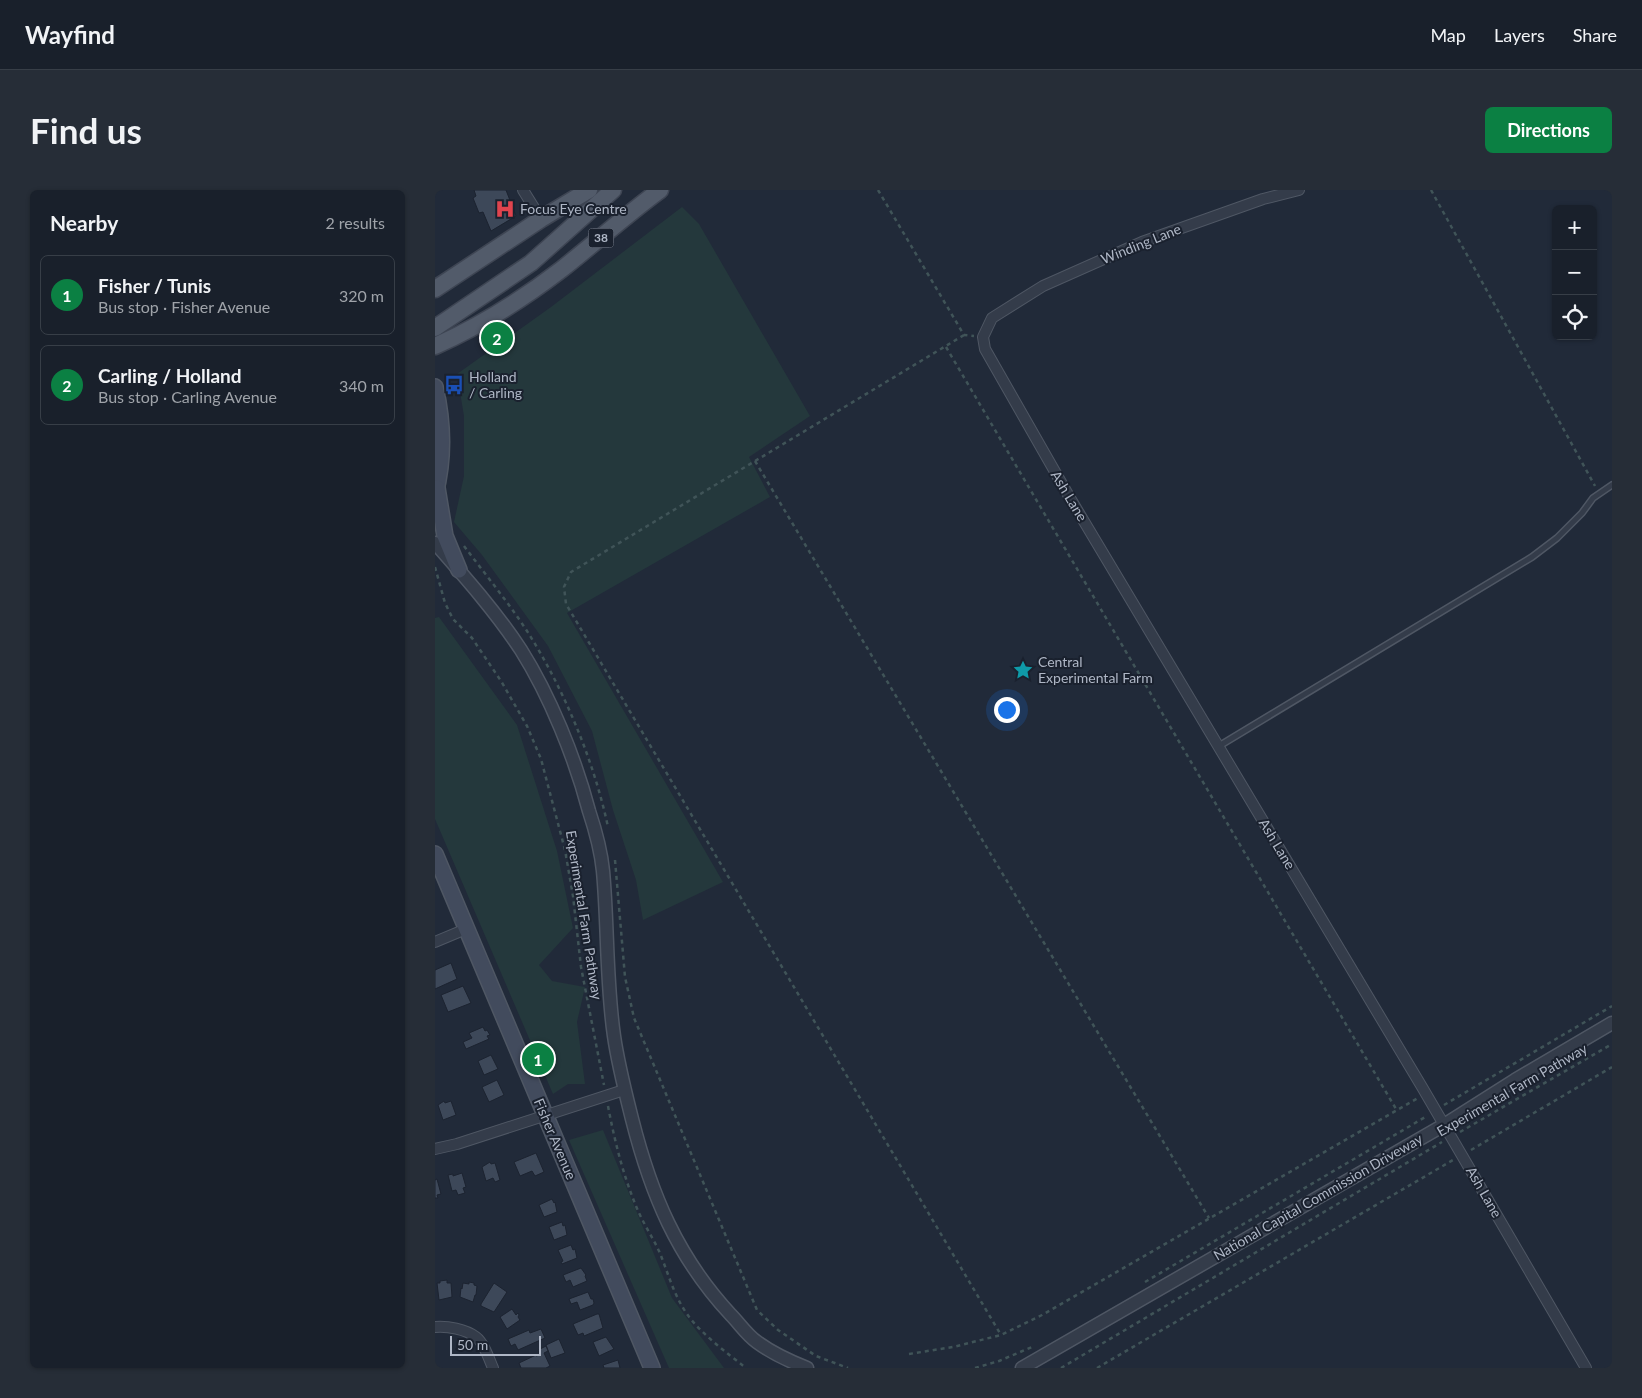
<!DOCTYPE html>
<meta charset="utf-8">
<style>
:root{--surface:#19202b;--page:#262d37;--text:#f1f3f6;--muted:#9fa3a9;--line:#373e47;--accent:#0b8043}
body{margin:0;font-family:Lato,sans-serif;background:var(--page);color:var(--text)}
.controls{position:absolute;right:15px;top:15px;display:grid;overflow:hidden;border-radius:8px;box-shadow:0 1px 4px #0004}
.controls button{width:45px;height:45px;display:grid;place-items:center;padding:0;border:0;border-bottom:1px solid var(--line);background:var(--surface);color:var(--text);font:25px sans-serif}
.scale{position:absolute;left:15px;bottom:12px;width:91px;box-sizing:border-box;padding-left:5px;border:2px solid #afb7c6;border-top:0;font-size:14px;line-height:18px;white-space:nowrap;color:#afb7c6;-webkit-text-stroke:4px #1a212e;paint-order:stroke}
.you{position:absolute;left:571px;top:519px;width:18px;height:18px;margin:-12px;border:4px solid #fff;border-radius:50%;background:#1a73e8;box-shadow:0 0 0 8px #1a73e833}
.badge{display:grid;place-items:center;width:32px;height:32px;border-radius:50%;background:var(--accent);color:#fff;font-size:16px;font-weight:700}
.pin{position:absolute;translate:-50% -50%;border:2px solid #fff;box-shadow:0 1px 5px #0006}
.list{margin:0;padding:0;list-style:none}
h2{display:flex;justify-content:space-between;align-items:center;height:65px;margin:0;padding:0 20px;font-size:21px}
h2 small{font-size:16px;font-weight:400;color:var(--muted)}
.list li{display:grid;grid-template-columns:32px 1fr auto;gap:15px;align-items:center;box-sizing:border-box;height:80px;margin:0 10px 10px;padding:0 10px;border:1px solid var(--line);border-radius:8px}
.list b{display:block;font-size:19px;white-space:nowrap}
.list p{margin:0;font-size:16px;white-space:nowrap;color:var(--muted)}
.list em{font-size:16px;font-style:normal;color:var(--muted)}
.icon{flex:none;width:28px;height:28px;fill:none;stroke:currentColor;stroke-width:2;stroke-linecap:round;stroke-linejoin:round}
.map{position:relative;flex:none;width:1177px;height:1178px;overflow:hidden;border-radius:8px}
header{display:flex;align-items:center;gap:30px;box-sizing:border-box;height:70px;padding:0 25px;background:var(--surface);border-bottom:1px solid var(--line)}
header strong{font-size:24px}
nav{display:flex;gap:28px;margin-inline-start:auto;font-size:18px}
.intro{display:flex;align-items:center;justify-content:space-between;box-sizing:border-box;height:120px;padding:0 30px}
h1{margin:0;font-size:35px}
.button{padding:12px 22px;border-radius:8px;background:var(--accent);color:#fff;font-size:18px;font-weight:700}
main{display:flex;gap:30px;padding:0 30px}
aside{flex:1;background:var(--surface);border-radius:8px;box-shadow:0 1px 4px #0004}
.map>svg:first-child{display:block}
.green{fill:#24383c}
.building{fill:#3d4859;stroke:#1c2330}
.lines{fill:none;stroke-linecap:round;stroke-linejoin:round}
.service-casing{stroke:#4f5764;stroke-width:8}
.minor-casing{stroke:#4f5764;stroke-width:12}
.tertiary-casing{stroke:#4f5764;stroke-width:15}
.secondary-casing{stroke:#4f5764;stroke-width:18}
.primary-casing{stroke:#3e4553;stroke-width:19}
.path{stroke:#405458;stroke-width:2.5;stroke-dasharray:4 4;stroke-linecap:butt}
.service{stroke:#343c4a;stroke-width:5}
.minor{stroke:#343c4a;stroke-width:10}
.tertiary{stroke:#343c4a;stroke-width:12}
.secondary{stroke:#424b5d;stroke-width:15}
.primary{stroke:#525b6a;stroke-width:16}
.labels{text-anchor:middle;stroke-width:4;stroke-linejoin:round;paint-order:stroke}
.shield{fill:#1a212e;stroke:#828a98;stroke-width:1}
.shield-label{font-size:12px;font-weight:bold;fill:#afb7c6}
.poi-label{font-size:14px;fill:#afb7c6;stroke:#1a212e;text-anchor:start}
.street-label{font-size:14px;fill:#afb7c6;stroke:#1a212e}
</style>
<header>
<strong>Wayfind</strong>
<nav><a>Map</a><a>Layers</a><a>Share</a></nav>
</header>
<div class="intro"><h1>Find us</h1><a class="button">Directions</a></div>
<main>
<aside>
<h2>Nearby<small>2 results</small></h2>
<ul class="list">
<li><span class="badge">1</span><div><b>Fisher / Tunis</b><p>Bus stop · Fisher Avenue</p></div><em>320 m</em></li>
<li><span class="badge">2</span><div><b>Carling / Holland</b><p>Bus stop · Carling Avenue</p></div><em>340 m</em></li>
</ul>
</aside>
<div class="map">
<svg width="1177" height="1178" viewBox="0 0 1177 1178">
<rect width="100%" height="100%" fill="#212a39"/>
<g class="green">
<polygon points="247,17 264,34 375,226 314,267 335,307 132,423 288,692 208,730 201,690 178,620 157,541 113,456 47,365 19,332 29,286 29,226 22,184 116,117"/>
<polygon points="4,427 82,535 122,661 138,738 104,775 117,791 150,797 142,832 150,894 133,894 118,904 0,629 0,428"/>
<polygon points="168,940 237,1108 289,1178 234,1178 134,950"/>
</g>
<g class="building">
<polygon points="39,0 71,0 81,26 56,41 48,22 44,23 38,8 41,6"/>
<polygon points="16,773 22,789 0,799 0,780"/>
<polygon points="28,796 36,813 13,822 6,805"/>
<polygon points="48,837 50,841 52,840 55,845 52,846 54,849 31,859 28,852 37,848 34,843"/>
<polygon points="56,865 63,879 49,885 43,871"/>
<polygon points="62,890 69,905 54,912 47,897"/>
<polygon points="9,911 10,913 16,911 21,925 8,930 3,915"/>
<polygon points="101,963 109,982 100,986 97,981 85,986 79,972"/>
<polygon points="55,972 56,974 60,973 65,990 60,992 58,988 51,991 47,977"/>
<polygon points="27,983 31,997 28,998 30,1003 23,1005 21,1000 17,1001 13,985 18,984 18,986"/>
<polygon points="2,989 6,1004 2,1005 3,1008 0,1008 0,990"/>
<polygon points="117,1009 119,1013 120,1012 122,1022 109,1027 104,1015"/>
<polygon points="127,1032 128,1036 130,1035 132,1045 119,1050 114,1037"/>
<polygon points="136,1055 138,1060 140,1059 142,1068 127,1074 126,1072 128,1071 123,1060"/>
<polygon points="146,1078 151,1085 150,1086 152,1091 138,1097 135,1090 131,1092 128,1085"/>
<polygon points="12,1090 12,1093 16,1093 17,1107 4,1110 2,1093 5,1093 5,1091"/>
<polygon points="34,1092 39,1093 39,1095 42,1096 41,1105 40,1105 38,1112 25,1107 26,1098 27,1099 28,1093 34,1094"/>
<polygon points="59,1093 72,1102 59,1122 46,1116 46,1114"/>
<polygon points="153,1102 156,1109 158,1109 159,1113 158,1115 145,1120 142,1112 136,1114 134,1109"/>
<polygon points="77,1119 81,1125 83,1123 84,1125 83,1127 85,1130 72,1139 65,1127"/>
<polygon points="162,1124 164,1124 168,1138 149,1146 148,1143 143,1145 138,1134"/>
<polygon points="106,1139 110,1148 83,1160 80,1154 76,1156 73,1149 94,1140 95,1143"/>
<polygon points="171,1147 179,1159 164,1166 158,1152"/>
<polygon points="124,1149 130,1163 116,1168 111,1155"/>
<polygon points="111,1156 113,1161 109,1163 115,1176 111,1178 86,1178 84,1173 101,1165 101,1166 105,1165 103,1160"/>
<polygon points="183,1170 185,1178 169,1178 168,1175"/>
</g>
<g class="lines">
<defs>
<polyline id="service" points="784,556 1097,367 1122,348 1147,323 1158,308 1177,295"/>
<g id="minor">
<polyline points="88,0 106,29"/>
<polyline points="864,0 828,9 707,52 608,96 557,128 548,147 550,159 635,308 987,897 1151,1178"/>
<polyline points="0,752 31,739"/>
<polyline points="0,959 22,954 189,900"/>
<path d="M0 1137C13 1136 30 1139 41 1147 49 1153 54 1169 58 1178"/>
</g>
<g id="tertiary">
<path d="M0 353C30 387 61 422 86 460 115 506 140 568 154 621 160 639 166 661 168 681 173 735 171 791 179 846 183 874 190 901 197 929 216 1004 242 1067 296 1125 304 1133 312 1145 322 1152 337 1163 354 1171 372 1178"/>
<polyline points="587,1178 1009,935 1080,890 1177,833"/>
</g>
<g id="secondary">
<path d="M0 197C8 232 9 269 0 304"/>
<polyline points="2,298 10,346 24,380"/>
<polyline points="0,664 217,1178"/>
</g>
<g id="primary">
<polyline points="0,99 106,29 154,0"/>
<polyline points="0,138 96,73 178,0"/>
<path d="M0 156C45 136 88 109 127 79 160 53 191 25 225 0"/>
</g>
</defs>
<use href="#service" class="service-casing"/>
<use href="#minor" class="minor-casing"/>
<use href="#tertiary" class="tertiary-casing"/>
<use href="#secondary" class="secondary-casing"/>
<use href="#primary" class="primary-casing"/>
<g class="path">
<polyline points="443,0 529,145 539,146"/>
<polyline points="996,0 1160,296"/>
<polyline points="529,145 136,382 129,397 131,414 566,1145"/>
<polyline points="511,157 961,919"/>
<polyline points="320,271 774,1028"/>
<path d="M29 356C50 384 73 412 92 441 129 499 159 571 173 637"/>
<polyline points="0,377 10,413 18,429 37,448 66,491 92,536 106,569 130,660 138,706 146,777 169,895"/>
<polyline points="180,670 190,787 199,828 322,1120 343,1140 381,1166 413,1178"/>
<polyline points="1009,915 1177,816"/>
<path d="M173 916C180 953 189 989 204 1023 210 1036 218 1048 224 1061 233 1082 238 1104 252 1124 265 1143 292 1163 311 1178"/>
<polyline points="1025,942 1177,854"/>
<polyline points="1036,960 1177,877"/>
<polyline points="710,1092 992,926"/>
<polyline points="474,1164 518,1157 566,1145 607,1125 983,908"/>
<polyline points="540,1178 564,1171 597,1157"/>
<polyline points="626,1178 1007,952"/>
<polyline points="662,1178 1018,970"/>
</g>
<use href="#service" class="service"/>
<use href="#minor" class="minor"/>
<use href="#tertiary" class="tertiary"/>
<use href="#secondary" class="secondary"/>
<use href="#primary" class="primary"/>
</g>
<defs>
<symbol id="hospital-bare" viewBox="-9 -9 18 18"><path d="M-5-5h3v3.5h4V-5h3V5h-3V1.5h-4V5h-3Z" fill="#e0444e" stroke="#1a212e" stroke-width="2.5" paint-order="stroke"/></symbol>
<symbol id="bus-bare" viewBox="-9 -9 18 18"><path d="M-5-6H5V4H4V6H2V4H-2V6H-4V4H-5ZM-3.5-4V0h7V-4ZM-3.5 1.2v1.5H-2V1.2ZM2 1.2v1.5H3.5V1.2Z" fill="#1a4fb4" stroke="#1a212e" stroke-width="2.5" paint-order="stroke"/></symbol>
<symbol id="sight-bare" viewBox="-9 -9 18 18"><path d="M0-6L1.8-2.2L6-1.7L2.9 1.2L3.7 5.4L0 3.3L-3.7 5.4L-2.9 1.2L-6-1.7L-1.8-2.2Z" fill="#0f9aa8" stroke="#1a212e" stroke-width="2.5" paint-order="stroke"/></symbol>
</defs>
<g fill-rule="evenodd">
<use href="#hospital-bare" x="56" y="5" width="28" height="28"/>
<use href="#bus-bare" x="5" y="181" width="28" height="28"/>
<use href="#sight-bare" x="574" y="466" width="28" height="28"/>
</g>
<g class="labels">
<rect class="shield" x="153.5" y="38.5" width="25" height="19" rx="4"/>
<g class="shield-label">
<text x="166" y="52">38</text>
</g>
<g class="poi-label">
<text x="85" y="24">Focus Eye Centre</text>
<text x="34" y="192">Holland<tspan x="34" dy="16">/ Carling</tspan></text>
<text x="603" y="477">Central<tspan x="603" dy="16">Experimental Farm</tspan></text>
</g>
<g class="street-label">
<text transform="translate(706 54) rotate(-22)" y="5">Winding Lane</text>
<text transform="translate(634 306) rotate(59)" y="5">Ash Lane</text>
<text transform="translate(842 654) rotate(59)" y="5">Ash Lane</text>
<text transform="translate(149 725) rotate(81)" y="5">Experimental Farm Pathway</text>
<text transform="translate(1077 900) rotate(-30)" y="5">Experimental Farm Pathway</text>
<text transform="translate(120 949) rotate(67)" y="5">Fisher Avenue</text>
<text transform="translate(1049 1002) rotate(60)" y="5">Ash Lane</text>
<text transform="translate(883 1007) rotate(-30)" y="5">National Capital Commission Driveway</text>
</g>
</g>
</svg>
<div class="controls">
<button>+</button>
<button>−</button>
<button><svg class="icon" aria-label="locate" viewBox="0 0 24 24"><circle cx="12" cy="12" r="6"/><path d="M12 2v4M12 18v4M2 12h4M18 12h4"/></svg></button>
</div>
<div class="scale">50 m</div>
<div class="you"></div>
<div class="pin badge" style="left:103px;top:869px">1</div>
<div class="pin badge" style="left:62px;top:148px">2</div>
</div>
</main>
